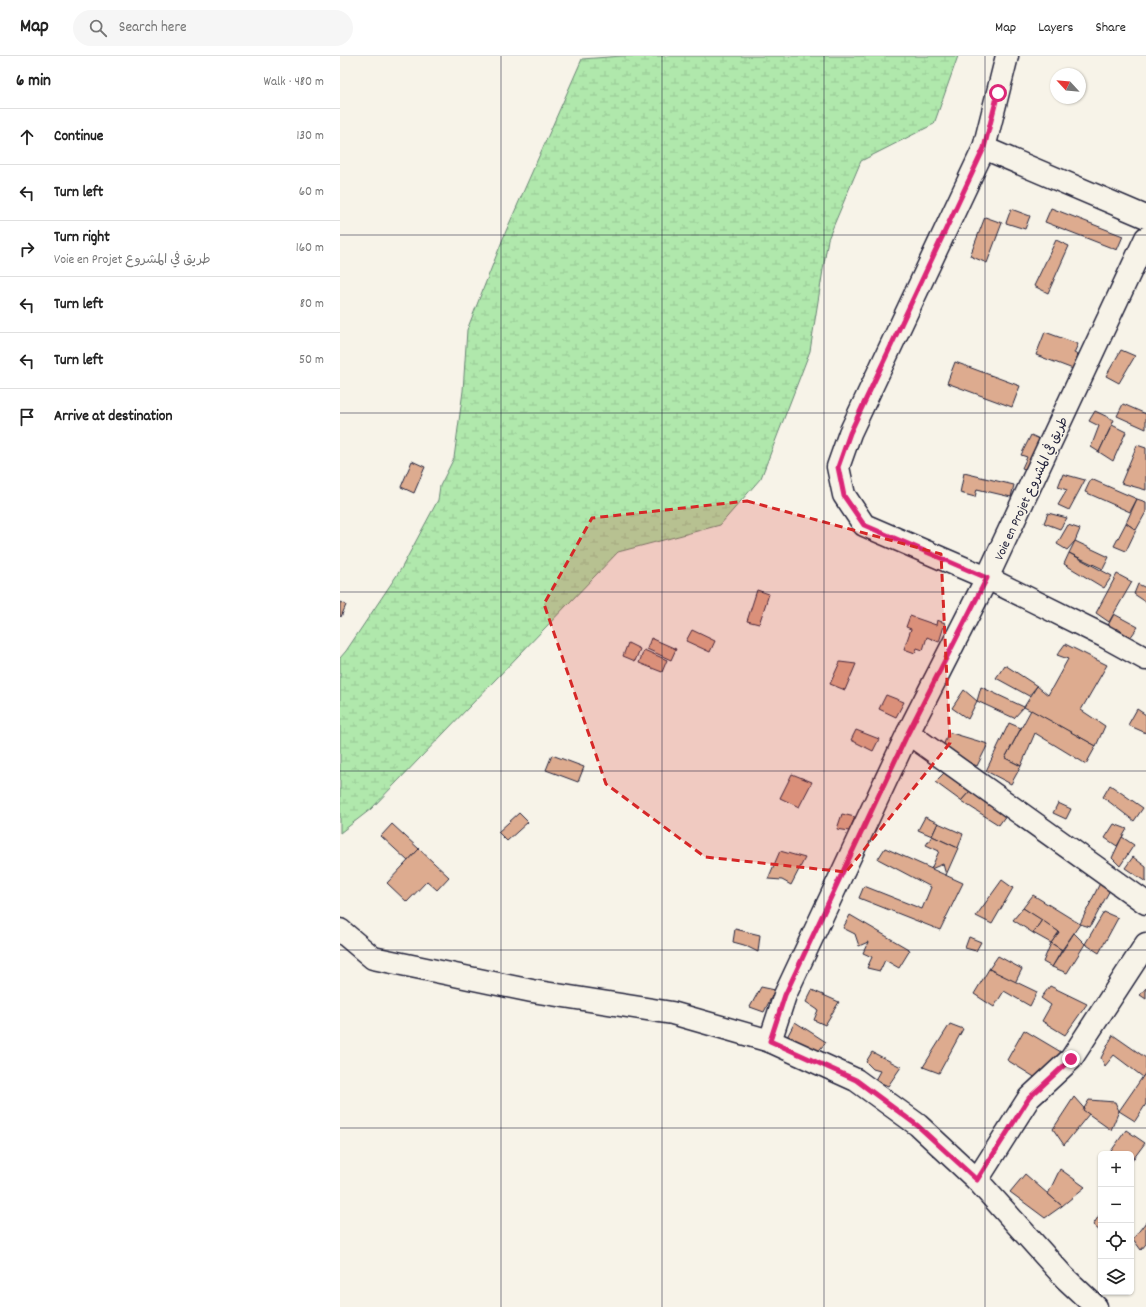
<!DOCTYPE html>
<meta charset="utf-8">
<style>
:root{--surface:#fff;--page:#f6f6f6;--text:#222;--muted:#767676;--line:#e0e0e0}
body{margin:0;font-family:Dekko,"Playpen Sans Arabic",sans-serif;background:var(--page);color:var(--text)}
.controls{position:absolute;right:12px;bottom:12px;display:grid;overflow:hidden;border-radius:6px;box-shadow:0 1px 3px #0004}
.controls button{width:36px;height:36px;display:grid;place-items:center;padding:0;border:0;border-bottom:1px solid var(--line);background:var(--surface);color:var(--text);font:20px sans-serif}
.compass{position:absolute;left:710px;top:12px;width:36px;height:36px;border-radius:50%;background:var(--surface);box-shadow:0 1px 3px #0004;rotate:296deg}
.stop{position:absolute;width:12px;height:12px;margin:-9px;border:3px solid #db2777;border-radius:50%;background:#fff}
.stop.end{background:#db2777;border-color:#fff;box-shadow:0 1px 4px #0008}
.list{margin:0;padding:0;list-style:none}
h2{display:flex;justify-content:space-between;align-items:center;height:52px;margin:0;padding:0 16px;font-size:17px}
h2 small{font-size:13px;font-weight:400;color:var(--muted)}
.list li{display:grid;grid-template-columns:26px 1fr auto;gap:12px;align-items:center;box-sizing:border-box;height:56px;padding:0 16px;border-top:1px solid var(--line)}
.list b{display:block;font-size:15px;white-space:nowrap}
.list p{margin:0;font-size:13px;white-space:nowrap;color:var(--muted)}
.list em{font-size:13px;font-style:normal;color:var(--muted)}
.icon{flex:none;width:22px;height:22px;fill:none;stroke:currentColor;stroke-width:2;stroke-linecap:round;stroke-linejoin:round}
.map{position:relative;flex:none;width:806px;height:1251px;overflow:hidden}
header{display:flex;align-items:center;gap:24px;box-sizing:border-box;height:56px;padding:0 20px;background:var(--surface);border-bottom:1px solid var(--line)}
header strong{font-size:19px}
nav{display:flex;gap:22px;margin-inline-start:auto;font-size:14px}
.search{width:280px;height:36px;background:var(--page);display:flex;align-items:center;gap:10px;box-sizing:border-box;padding:0 14px;border-radius:22px;color:var(--muted);font-size:15px}
main{display:flex}
aside{flex:1;background:var(--surface)}
.map>svg:first-child{display:block}
.wetland{fill:url(#wetland-marsh);stroke:#698574}
.building{fill:#ddab8f;stroke:#22223b}
.lines{fill:none;stroke-linecap:round;stroke-linejoin:round}
.minor-casing{stroke:#22223b;stroke-width:25}
.minor{stroke:#f7f3e8;stroke-width:22}
.route{stroke:#db2777;stroke-width:5}
.marked{fill:#d62828;fill-opacity:0.2;stroke:#d62828;stroke-width:3;stroke-dasharray:8 5;stroke-linejoin:round}
.grid{fill:none;stroke:#22223b;stroke-width:1;stroke-opacity:0.55}
.labels{text-anchor:middle;stroke-width:3;stroke-linejoin:round;paint-order:stroke}
.street-label{font-size:13px;fill:#22223b;stroke:#f7f3e8}
</style>
<header>
<strong>Map</strong>
<div class="search"><svg class="icon" aria-label="search" viewBox="0 0 24 24"><circle cx="10" cy="10" r="6"/><path d="M15 15l6 6"/></svg>Search here</div>
<nav><a>Map</a><a>Layers</a><a>Share</a></nav>
</header>
<main>
<aside>
<h2>6 min<small>Walk · 480 m</small></h2>
<ul class="list">
<li><svg class="icon" aria-label="ahead" viewBox="0 0 24 24"><path d="M12 20V5M6 11l6-6 6 6"/></svg><div><b>Continue</b></div><em>130 m</em></li>
<li><svg class="icon" aria-label="left" viewBox="0 0 24 24"><path d="M17 20v-9H6M10 6l-5 5 5 5"/></svg><div><b>Turn left</b></div><em>60 m</em></li>
<li><svg class="icon" aria-label="right" viewBox="0 0 24 24"><path d="M7 20v-9h11M14 6l5 5-5 5"/></svg><div><b>Turn right</b><p>Voie en Projet طريق في المشروع</p></div><em>160 m</em></li>
<li><svg class="icon" aria-label="left" viewBox="0 0 24 24"><path d="M17 20v-9H6M10 6l-5 5 5 5"/></svg><div><b>Turn left</b></div><em>80 m</em></li>
<li><svg class="icon" aria-label="left" viewBox="0 0 24 24"><path d="M17 20v-9H6M10 6l-5 5 5 5"/></svg><div><b>Turn left</b></div><em>50 m</em></li>
<li><svg class="icon" aria-label="arrive" viewBox="0 0 24 24"><path d="M6 21V4h12l-3 4 3 4H6"/></svg><div><b>Arrive at destination</b></div></li>
</ul>
</aside>
<div class="map">
<svg width="806" height="1251" viewBox="0 0 806 1251">
<defs>
<pattern id="wetland-marsh" width="20" height="14" patternUnits="userSpaceOnUse"><rect width="20" height="14" fill="#b0e8ac"/><path d="M1 5h8M5 5V1M11 12h8M15 12V8" fill="none" stroke="#97c795"/></pattern>
</defs>
<rect width="100%" height="100%" fill="#f7f3e8"/>
<filter id="ink" filterUnits="userSpaceOnUse"><feTurbulence type="fractalNoise" baseFrequency=".025" numOctaves="2"/><feDisplacementMap in="SourceGraphic" scale="8" xChannelSelector="R" yChannelSelector="G"/><feConvolveMatrix kernelMatrix="1 2 1 2 8 2 1 2 1" color-interpolation-filters="sRGB"/></filter>
<g filter="url(#ink)">
<polygon class="wetland" points="282,0 618,0 594,68 521,105 488,183 470,295 421,422 380,469 278,496 31,753 0,777 0,602 6,595 61,513 98,444 100,430 114,402 123,335 127,274 166,175 242,3"/>
<g class="building">
<polygon points="711,152 783,180 777,194 705,166"/>
<polygon points="671,153 690,160 685,173 666,167"/>
<polygon points="645,161 662,167 647,207 630,200"/>
<polygon points="716,184 729,190 708,237 694,230"/>
<polygon points="705,276 738,288 734,297 738,299 733,313 696,299"/>
<polygon points="781,294 795,300 779,327 766,320"/>
<polygon points="615,306 680,330 672,351 607,327"/>
<polygon points="783,348 806,358 806,373 777,360"/>
<polygon points="755,355 774,364 759,396 751,391 759,370 749,365"/>
<polygon points="772,369 786,376 773,405 759,396"/>
<polygon points="691,379 706,386 692,416 682,412 687,401 681,399"/>
<polygon points="797,389 806,392 806,434 781,427"/>
<polygon points="72,405 85,411 74,437 61,431"/>
<polygon points="624,417 674,429 671,441 637,433 635,441 620,437"/>
<polygon points="723,418 745,424 729,454 718,449 727,434 718,431"/>
<polygon points="751,423 797,443 790,456 745,436"/>
<polygon points="797,443 806,446 806,456 796,474 786,467"/>
<polygon points="708,457 727,462 720,473 704,467"/>
<polygon points="786,467 796,474 786,495 774,490"/>
<polygon points="728,469 740,473 735,485 727,494 717,488"/>
<polygon points="735,485 769,501 763,513 729,497"/>
<polygon points="729,497 772,520 764,532 724,508"/>
<polygon points="777,518 792,526 769,566 756,557"/>
<polygon points="798,528 806,532 806,546 794,538"/>
<polygon points="417,534 429,538 419,568 407,565"/>
<polygon points="0,546 6,549 1,561 0,560"/>
<polygon points="774,558 798,571 790,582 777,572 772,580 765,575"/>
<polygon points="570,560 596,569 597,564 605,567 599,586 587,581 583,594 577,592 575,597 564,593 571,573 566,571"/>
<polygon points="352,574 375,585 370,596 346,585"/>
<polygon points="311,582 336,593 331,604 307,593"/>
<polygon points="288,587 300,593 295,605 283,600"/>
<polygon points="725,588 767,609 741,654 765,670 756,690 684,651 697,630 708,639 728,603 717,599"/>
<polygon points="304,594 327,604 322,616 299,607"/>
<polygon points="500,606 516,608 505,634 490,628"/>
<polygon points="665,609 697,630 689,640 656,622"/>
<polygon points="641,631 684,651 674,662 637,645"/>
<polygon points="624,634 637,645 628,663 612,652"/>
<polygon points="546,639 564,646 556,661 539,653"/>
<polygon points="797,653 806,659 806,677 788,669"/>
<polygon points="691,654 756,690 746,708 695,677 681,710 665,702"/>
<polygon points="669,667 681,672 665,702 681,710 671,728 646,715"/>
<polygon points="516,674 539,683 533,695 511,684"/>
<polygon points="608,676 648,688 637,710 602,694"/>
<polygon points="212,699 244,711 238,726 206,714"/>
<polygon points="604,717 630,735 621,745 595,726"/>
<polygon points="452,718 472,726 459,751 440,742"/>
<polygon points="770,729 803,752 794,765 763,741"/>
<polygon points="630,735 666,759 659,769 621,745"/>
<polygon points="718,747 731,753 726,763 713,757"/>
<polygon points="179,757 188,766 167,785 158,776"/>
<polygon points="502,758 515,761 509,775 497,773"/>
<polygon points="585,761 598,767 592,780 578,774"/>
<polygon points="598,767 623,778 618,792 592,780"/>
<polygon points="52,768 79,793 68,805 41,780"/>
<polygon points="774,768 787,773 777,790 765,782"/>
<polygon points="592,780 618,792 606,819 603,808 591,813 599,795 586,789"/>
<polygon points="782,781 794,789 780,810 772,802"/>
<polygon points="545,792 623,827 600,874 519,842 524,830 582,853 591,831 538,803"/>
<polygon points="79,793 109,821 97,834 87,825 67,846 47,827"/>
<polygon points="440,795 465,802 451,829 442,824 428,823"/>
<polygon points="793,801 806,811 806,826 785,812"/>
<polygon points="662,824 673,832 652,868 636,860"/>
<polygon points="761,825 772,830 750,871 740,868"/>
<polygon points="693,839 740,868 722,894 711,887 719,876 683,852"/>
<polygon points="683,852 702,864 693,877 673,864"/>
<polygon points="764,856 778,862 759,897 745,888"/>
<polygon points="510,859 570,894 559,912 545,904 540,915 527,912 532,901 523,897 528,886 519,890 515,878 503,872"/>
<polygon points="702,864 719,876 711,887 693,877"/>
<polygon points="395,873 420,879 418,896 404,889 393,886"/>
<polygon points="734,877 745,888 727,917 712,911"/>
<polygon points="629,881 641,886 636,895 625,892"/>
<polygon points="711,887 722,894 712,911 703,906"/>
<polygon points="658,900 682,913 675,927 649,913"/>
<polygon points="649,913 697,936 690,950 664,935 654,951 634,938"/>
<polygon points="710,930 747,948 725,979 702,965 711,949 701,942"/>
<polygon points="421,931 435,934 424,956 410,951"/>
<polygon points="806,932 806,943 800,939"/>
<polygon points="472,934 499,946 485,969 474,964 478,954 466,946"/>
<polygon points="455,966 486,986 476,998 447,981"/>
<polygon points="610,968 623,973 599,1017 583,1011"/>
<polygon points="684,974 721,996 696,1022 667,1004"/>
<polygon points="773,979 806,1002 806,1016 803,1021 774,999 765,1010 761,1002"/>
<polygon points="532,996 561,1011 548,1030 535,1024 540,1015 533,1013 526,1006"/>
<polygon points="806,1016 806,1048 795,1065 779,1055"/>
<polygon points="734,1041 749,1058 724,1089 713,1073"/>
<polygon points="749,1044 775,1046 779,1055 771,1074 743,1054"/>
<polygon points="786,1074 805,1087 791,1106 791,1098 769,1098"/>
<polygon points="720,1113 745,1131 722,1150 708,1138"/>
<polygon points="685,1118 708,1138 722,1150 705,1162 670,1136"/>
<polygon points="760,1158 761,1159 761,1176 753,1169"/>
<polygon points="806,1166 806,1188 801,1194 793,1183"/>
</g>
<g class="lines">
<defs>
<g id="minor">
<polyline points="667,0 644,92 510,377 498,411 504,439 524,469 647,522 764,580 806,603"/>
<polyline points="644,92 806,161"/>
<polyline points="568,677 806,847"/>
<polyline points="0,874 33,902 192,935 332,957 430,985 516,1024 578,1069 637,1124 725,1222 756,1251"/>
<polyline points="430,985 445,939 568,677 647,522 806,182"/>
<polyline points="637,1124 689,1042 731,1003 806,888"/>
</g>
</defs>
<use href="#minor" class="minor-casing"/>
<use href="#minor" class="minor"/>
</g>
</g>
<g class="lines" filter="url(#ink)">
<polyline class="route" points="658,37 644,92 510,377 498,411 504,440 524,469 647,522 568,677 445,939 430,985 516,1024 578,1070 637,1124 689,1042 731,1003"/>
</g>
<path class="marked" d="M407 445 601 498 610 687 506 816 365 801 266 728 204 548 252 462Z"/>
<path class="grid" d="M161 0V1251M322 0V1251M484 0V1251M645 0V1251M0 179H806M0 357H806M0 536H806M0 715H806M0 894H806M0 1072H806"/>
<g class="labels">
<g class="street-label">
<text transform="translate(690 432) rotate(-65)" y="5">Voie en Projet طريق في المشروع</text>
</g>
</g>
</svg>
<div class="controls">
<button>+</button>
<button>−</button>
<button><svg class="icon" aria-label="locate" viewBox="0 0 24 24"><circle cx="12" cy="12" r="6"/><path d="M12 2v4M12 18v4M2 12h4M18 12h4"/></svg></button>
<button><svg class="icon" aria-label="layers" viewBox="0 0 24 24"><path d="M12 4l9 5-9 5-9-5zM3 14l9 5 9-5"/></svg></button>
</div>
<svg class="compass" viewBox="-18 -18 36 36"><path d="M0-13l5 13h-10z" fill="#e53935"/><path d="M0 13l5-13h-10z" fill="#767676"/></svg>
<div class="stop" style="left:658px;top:37px"></div>
<div class="stop end" style="left:731px;top:1003px"></div>
</div>
</main>
